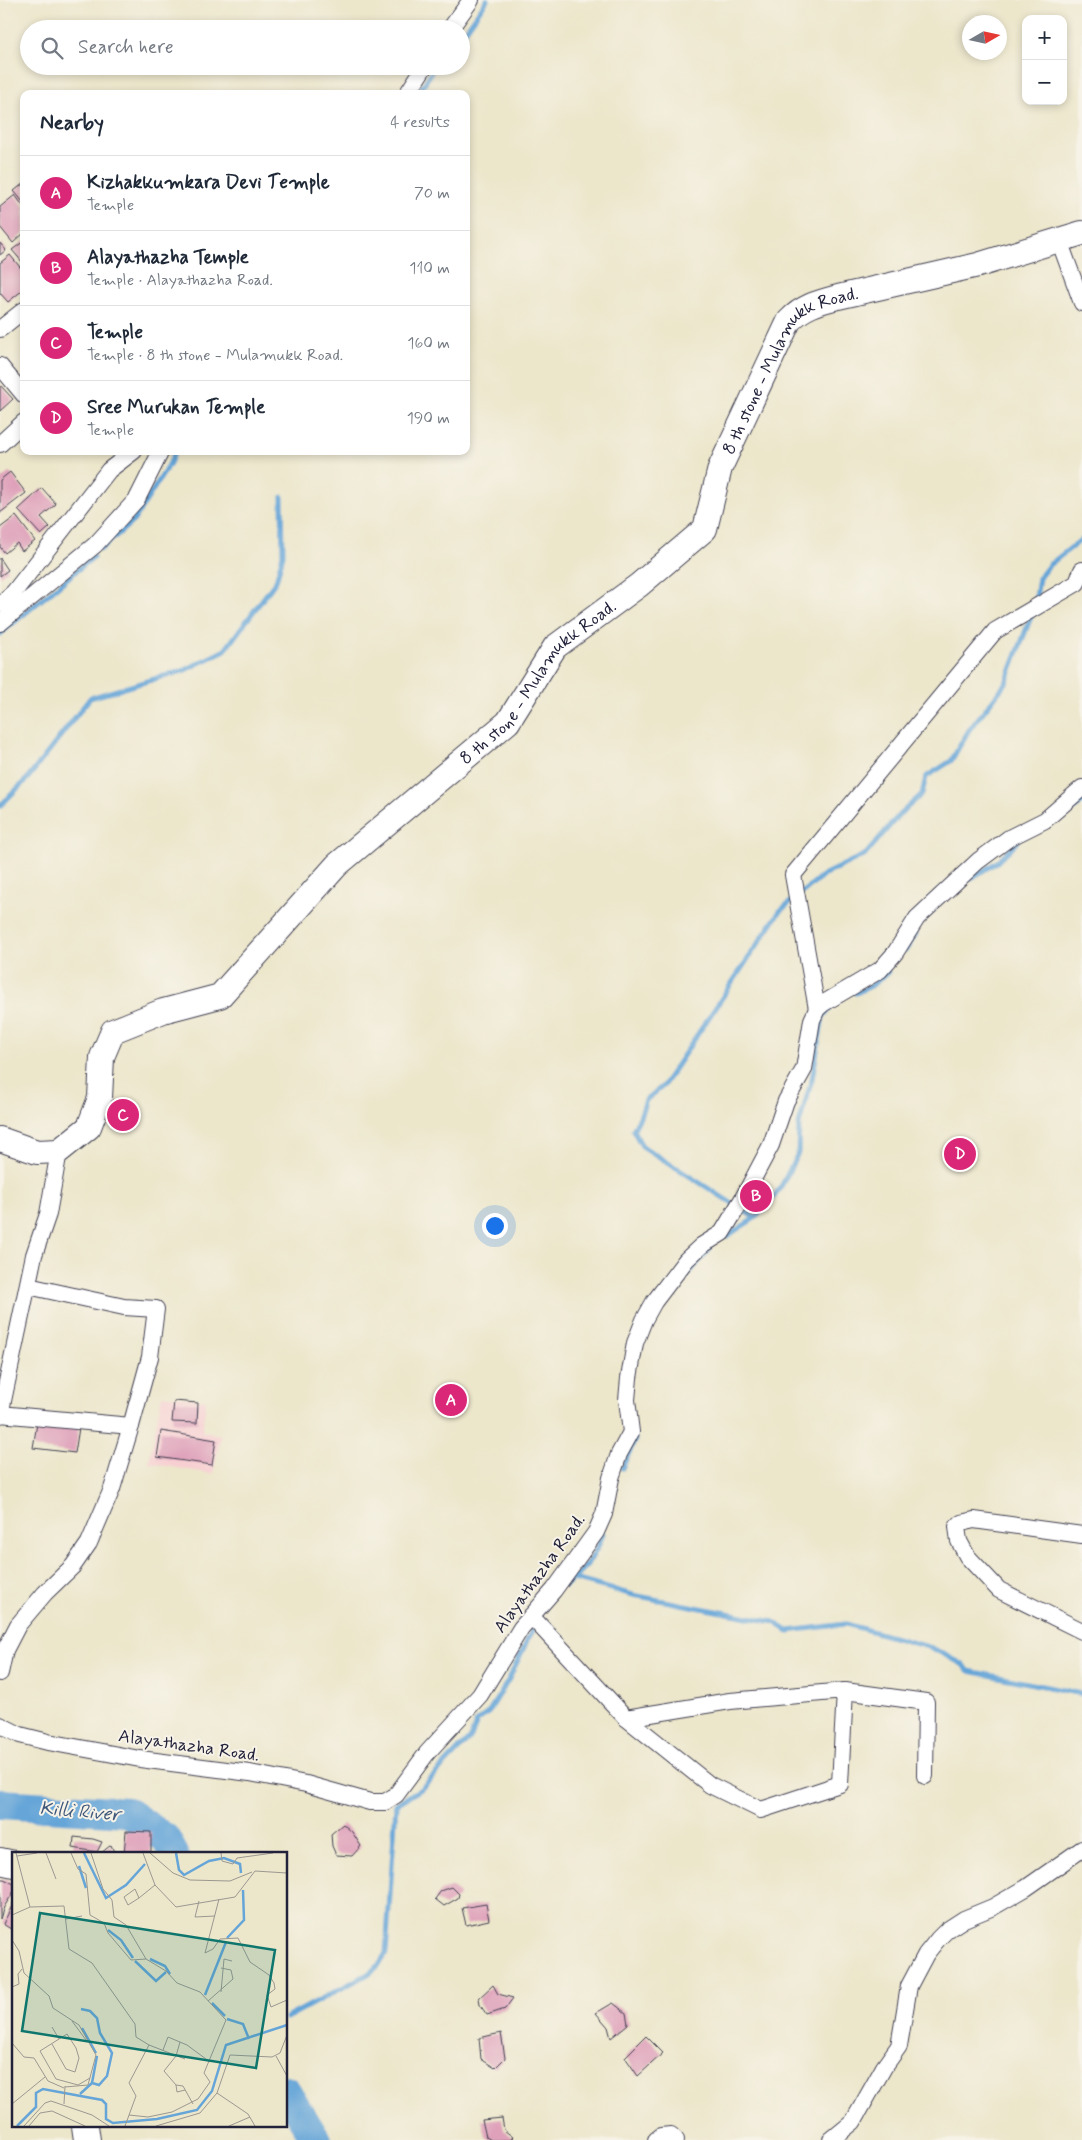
<!DOCTYPE html>
<meta charset="utf-8">
<style>
:root{--surface:#fff;--page:#f2f2f3;--text:#1f2937;--muted:#747a83;--line:#e0e1e3;--accent:#db2777}
body{margin:0;font-family:Mynerve,sans-serif;background:var(--page);color:var(--text)}
.controls{position:absolute;right:15px;top:15px;display:grid;overflow:hidden;border-radius:10px;box-shadow:0 2px 8px #0003}
.controls button{width:45px;height:45px;display:grid;place-items:center;padding:0;border:0;border-bottom:1px solid var(--line);background:var(--surface);color:var(--text);font:25px sans-serif}
.compass{position:absolute;left:962px;top:15px;width:45px;height:45px;border-radius:50%;background:var(--surface);box-shadow:0 2px 8px #0003;rotate:81deg}
.you{position:absolute;left:494px;top:1225px;width:18px;height:18px;margin:-12px;border:4px solid #fff;border-radius:50%;background:#1a73e8;box-shadow:0 0 0 8px #1a73e833}
.badge{display:grid;place-items:center;width:32px;height:32px;border-radius:50%;background:var(--accent);color:#fff;font-size:16px;font-weight:700}
.pin{position:absolute;translate:-50% -50%;border:2px solid #fff;box-shadow:0 1px 5px #0006}
.list{margin:0;padding:0;list-style:none}
h2{display:flex;justify-content:space-between;align-items:center;height:65px;margin:0;padding:0 20px;font-size:21px}
h2 small{font-size:16px;font-weight:400;color:var(--muted)}
.list li{display:grid;grid-template-columns:32px 1fr auto;gap:15px;align-items:center;box-sizing:border-box;height:75px;padding:0 20px;border-top:1px solid var(--line)}
.list b{display:block;font-size:19px;white-space:nowrap}
.list p{margin:0;font-size:16px;white-space:nowrap;color:var(--muted)}
.list em{font-size:16px;font-style:normal;color:var(--muted)}
.icon{flex:none;width:28px;height:28px;fill:none;stroke:currentColor;stroke-width:2;stroke-linecap:round;stroke-linejoin:round}
.map{position:relative;flex:none;width:1082px;height:2140px;overflow:hidden}
.search{position:absolute;background:var(--surface);box-shadow:0 2px 8px #0003;left:20px;top:20px;width:450px;height:55px;display:flex;align-items:center;gap:12px;box-sizing:border-box;padding:0 18px;border-radius:28px;color:var(--muted);font-size:19px}
.panel{position:absolute;background:var(--surface);box-shadow:0 2px 8px #0003;left:20px;top:90px;width:450px;height:365px;border-radius:10px}
.map>svg:first-child{display:block}
.built{fill:#f7cfd2}
.lines{fill:none;stroke-linecap:round;stroke-linejoin:round}
.stream{stroke:#65a5d8;stroke-width:5}
.river{stroke:#65a5d8;stroke-width:30}
.building{fill:#dfa1ba}
.minor-casing{stroke:#403f51;stroke-width:18}
.secondary-casing{stroke:#403f51;stroke-width:26}
.primary-casing{stroke:#403f51;stroke-width:28}
.minor{stroke:#fff;stroke-width:16}
.secondary{stroke:#fff;stroke-width:24}
.primary{stroke:#fff;stroke-width:26}
.labels{text-anchor:middle;stroke-width:4;stroke-linejoin:round;paint-order:stroke}
.street-label{font-size:18px;fill:#22223b;stroke:#f7f3e8}
.water-label{font-size:19px;font-style:italic;fill:#3d567a;stroke:#f7f3e8}
.inset-river{fill:none;stroke:#65a5d8;stroke-width:2.5}
.inset-road{fill:none;stroke:#9b9891;stroke-width:1}
.view{fill:#0f766e;fill-opacity:0.15;stroke:#0f766e;stroke-width:2.5}
.inset-edge{fill:none;stroke:#22223b;stroke-width:2.5}
</style>
<div class="map">
<svg width="1082" height="2140" viewBox="0 0 1082 2140">
<rect width="100%" height="100%" fill="#f7f3e8"/>
<filter id="ink" filterUnits="userSpaceOnUse"><feTurbulence type="fractalNoise" baseFrequency=".02" numOctaves="2"/><feDisplacementMap in="SourceGraphic" scale="10" xChannelSelector="R" yChannelSelector="G"/><feConvolveMatrix kernelMatrix="1 2 1 2 8 2 1 2 1" color-interpolation-filters="sRGB"/></filter>
<filter id="wash" filterUnits="userSpaceOnUse"><feTurbulence type="fractalNoise" baseFrequency=".0096" numOctaves="4" result="noise"/><feDisplacementMap in="SourceGraphic" scale="20" xChannelSelector="R" yChannelSelector="G"/><feGaussianBlur stdDeviation="1.12" result="paint"/><feColorMatrix in="noise" values="0 0 0 0 0 0 0 0 0 0 0 0 0 0 0 0 0 1.4 0 .05"/><feComposite in="paint" operator="in"/></filter>
<g filter="url(#wash)">
<rect width="100%" height="100%" fill="#ece6cb"/>
<polygon class="built" points="162,1395 206,1400 202,1432 221,1435 213,1474 149,1463"/>
<g class="lines">
<g class="stream">
<polyline points="461,37 487,0"/>
<polyline points="418,94 435,66"/>
<polyline points="101,549 134,520 170,463 175,451"/>
<polyline points="1035,604 1039,578 1049,565 1082,539"/>
<polyline points="0,634 93,557"/>
<polyline points="0,806 28,778 90,698 185,670 225,650 276,581 283,555 282,497"/>
<polyline points="1056,820 1070,812 1082,802"/>
<polyline points="970,879 997,862 1018,841"/>
<polyline points="906,950 916,934"/>
<polyline points="856,993 871,986 888,972"/>
<polyline points="755,1218 642,1146 633,1130 640,1117 646,1100 663,1086 780,911 823,875 866,854 899,815 922,794 926,777 951,761 969,730 1006,683 1032,614"/>
<polyline points="727,1236 755,1218 774,1197 783,1183 798,1153 799,1124 812,1079 823,1016 831,1007"/>
<polyline points="665,1299 675,1291 710,1248"/>
<polyline points="622,1468 635,1440"/>
<polyline points="574,1579 633,1595 774,1622 788,1631 846,1624 932,1648 962,1664 969,1671 1082,1694"/>
<path d="M565 1586C585 1570 594 1558 603 1534"/>
<polyline points="395,1805 421,1789 471,1737 477,1721 488,1713 509,1679 535,1624"/>
<polyline points="286,2018 368,1974 378,1966 386,1953 396,1805"/>
</g>
<g class="river">
<polyline points="0,1804 127,1812 165,1838 174,1854"/>
<polyline points="286,2091 316,2140"/>
</g>
</g>
<g id="blocks">
<g class="building">
<polygon points="24,183 24,203 14,191"/>
<polygon points="15,195 24,207 24,233 13,243 0,227 0,207"/>
<polygon points="24,241 24,264 12,250"/>
<polygon points="0,243 6,250 0,255"/>
<polygon points="10,255 24,272 24,289 8,302 0,293 0,263"/>
<polygon points="0,385 13,399 0,411"/>
<polygon points="10,472 26,493 0,513 0,480"/>
<polygon points="42,488 56,504 41,517 50,527 41,535 18,510"/>
<polygon points="16,516 35,541 22,551 17,543 5,553 0,547 0,528"/>
<polygon points="0,558 8,570 0,576"/>
<polygon points="133,1102 137,1122 113,1127 109,1107"/>
<polygon points="757,1181 764,1193 765,1200 756,1215 742,1206"/>
<polygon points="457,1393 462,1410 455,1411 450,1403 443,1402 442,1398"/>
<polygon points="174,1401 198,1403 197,1423 172,1422"/>
<polygon points="37,1423 79,1428 75,1453 33,1448"/>
<polygon points="161,1431 216,1440 212,1465 157,1457"/>
<polygon points="343,1824 352,1832 361,1846 352,1856 336,1855 332,1846 331,1834"/>
<polygon points="126,1831 151,1832 151,1854 124,1854"/>
<polygon points="74,1837 93,1839 102,1842 97,1852 73,1848"/>
<polygon points="111,1845 115,1854 100,1854 106,1849"/>
<polygon points="0,1879 4,1879 14,1884 14,1891 4,1907 0,1919"/>
<polygon points="452,1887 459,1894 458,1898 444,1906 435,1899 441,1891"/>
<polygon points="14,1902 14,1931 3,1924"/>
<polygon points="486,1904 489,1920 466,1925 462,1908"/>
<polygon points="493,1985 498,1994 513,1998 505,2009 487,2015 480,2005 479,1998"/>
<polygon points="613,2003 626,2013 628,2024 611,2038 608,2027 596,2013"/>
<polygon points="501,2033 505,2058 495,2068 481,2059 479,2038"/>
<polygon points="646,2036 663,2053 638,2076 625,2057"/>
<polygon points="502,2118 504,2130 513,2137 510,2140 491,2140 486,2137 482,2120"/>
</g>
</g>
</g>
<g filter="url(#ink)">
<use href="#blocks" fill-opacity="0" stroke="#403f51" stroke-width="1"/>
<g class="lines">
<defs>
<g id="minor">
<polyline points="450,29 471,0"/>
<polyline points="407,94 425,66"/>
<polyline points="1059,240 1082,303"/>
<polyline points="0,329 24,310"/>
<polyline points="0,366 24,395"/>
<polyline points="0,444 24,422"/>
<polyline points="0,604 14,592 109,470 134,451"/>
<polyline points="0,623 95,545 137,499 161,451"/>
<polyline points="817,1009 793,875 995,631 1077,583 1082,570"/>
<polyline points="0,1414 131,1426"/>
<polyline points="0,1415 34,1255 48,1214 59,1151"/>
<polyline points="1082,1535 974,1520 961,1523 957,1527 959,1541 967,1556 999,1590 1082,1631"/>
<polyline points="531,1616 626,1718 710,1785 761,1810 840,1784 845,1691"/>
<polyline points="0,1673 5,1650 18,1625 45,1593 73,1566 89,1543 112,1489 131,1426 150,1357 156,1309 124,1307 28,1286"/>
<polyline points="626,1718 730,1701 845,1691 926,1702 925,1776"/>
<polyline points="0,1725 20,1735 48,1742 140,1759 250,1773 306,1784 370,1802 385,1802 396,1795 427,1753 480,1695 521,1628 554,1590 596,1532 604,1514 611,1478 619,1454 631,1432 627,1400 629,1378 635,1343 644,1320 654,1302 686,1260 701,1246 722,1233 743,1198 771,1145 786,1101 804,1069 812,1020 817,1009 824,1003 880,970 895,953 917,918 978,861 1009,838 1045,820 1082,788"/>
<polyline points="656,2140 661,2136 671,2135 676,2140"/>
<polyline points="831,2140 853,2122 884,2067 899,2046 909,1986 926,1954 938,1939 947,1930 964,1919 993,1907 1026,1888 1082,1849"/>
</g>
<g id="secondary">
<path id="s1" d="M0 1139 37 1152 59 1151 89 1127 100 1098 102 1057 113 1031 163 1011 220 996 337 865 508 722 555 647 639 585 705 529 720 468 789 321C803 306 819 302 838 297L978 265 1082 233"/>
</g>
<g id="primary">
<polyline points="0,1861 14,1864"/>
<polyline points="85,2126 87,2140"/>
</g>
</defs>
<use href="#minor" class="minor-casing"/>
<use href="#secondary" class="secondary-casing"/>
<use href="#primary" class="primary-casing"/>
<use href="#minor" class="minor"/>
<use href="#secondary" class="secondary"/>
<use href="#primary" class="primary"/>
</g>
</g>
<g class="labels">
<g class="street-label">
<text dy="6" stroke="none"><textPath href="#s1" startOffset="1181">8 th stone - Mulamukk Road.</textPath></text>
<text dy="6" stroke="none"><textPath href="#s1" startOffset="762">8 th stone - Mulamukk Road.</textPath></text>
<text transform="translate(539 1573) rotate(-54)" y="6">Alayathazha Road.</text>
<text transform="translate(189 1745) rotate(8)" y="6">Alayathazha Road.</text>
</g>
<g class="water-label">
<text transform="translate(80 1810) rotate(5)" y="7">Killi River</text>
</g>
</g>
<g transform="translate(12 1852)">
<rect width="275" height="275" fill="#ece6cb"/>
<path class="inset-river" d="M72 1 94 46 114 33 133 12M164 1 167 18 172 23 197 9 212 6 228 12 229 21M67 14 74 36M96 78 109 88 121 106M215 86 232 68 231 38M138 107 153 114 158 122M123 109 144 129 154 120M193 143 214 90M200 151 213 164M215 167 231 172 237 187M70 176 84 201M80 231 85 204M68 242 80 231 87 233 95 224 100 201 88 181 85 166 78 159 69 157M5 274 24 255V241L31 237 90 248 94 252V267L101 271 145 267 185 258 200 239 214 193 275 173"/>
<path class="inset-road" d="M4 1 18 55 52 54 57 97 80 111 123 172 124 185 137 193 117 231 124 244 113 274M34 1 44 27M59 1 66 17 74 22 78 63 92 71 96 81 119 108 134 107M79 1 91 37 100 48 102 65 114 73 134 107 154 119 165 131 188 140 214 168 192 221 198 230 186 247 160 260 136 265 117 263M131 1 143 33 164 55 223 45 243 19 275 21M138 1 161 21 178 28 218 29 240 20M209 1 210 9 221 12 225 6 261 1M5 4 25 1M127 46 123 37 112 45 116 53 127 46 143 33M207 47 193 101 201 97 208 87 226 86 238 110 257 123 262 131 263 137 255 143 259 155 275 148M187 49 183 65 203 64M0 63 18 55M54 67 70 64M0 88 7 99 12 121 37 144 41 156 67 173 84 203 76 233 53 235M0 135 7 132 6 122 10 117M209 140 212 107 220 109M196 149 221 127 219 118 209 116M60 169 74 188M40 175 47 187 28 199 44 227 66 233 78 226M168 190 164 204 152 219 164 233 165 240 173 238M0 191 12 205 22 206 36 229 52 236M40 192 54 217 63 220 67 206 64 196 55 182 47 187M137 193 173 207M151 198 156 185 175 193 198 210M264 204 275 224M164 233 171 234 181 252M205 241 236 262 243 274M0 252 33 225M52 252 53 234M12 274 33 251 39 249 80 263 97 274M17 274 28 261 40 259 73 274M144 274 188 261 205 241 218 203 260 205 268 201 275 183M217 274 238 265"/>
<path class="view" d="M28 61 263 98 244 216 10 179Z"/>
<rect width="275" height="275" class="inset-edge"/>
</g>
</svg>
<div class="controls">
<button>+</button>
<button>−</button>
</div>
<svg class="compass" viewBox="-18 -18 36 36"><path d="M0-13l5 13h-10z" fill="#e53935"/><path d="M0 13l5-13h-10z" fill="#747a83"/></svg>
<div class="you"></div>
<div class="pin badge" style="left:451px;top:1400px">A</div>
<div class="pin badge" style="left:756px;top:1196px">B</div>
<div class="pin badge" style="left:123px;top:1115px">C</div>
<div class="pin badge" style="left:960px;top:1154px">D</div>
<div class="search"><svg class="icon" aria-label="search" viewBox="0 0 24 24"><circle cx="10" cy="10" r="6"/><path d="M15 15l6 6"/></svg>Search here</div>
<section class="panel">
<h2>Nearby<small>4 results</small></h2>
<ul class="list">
<li><span class="badge">A</span><div><b>Kizhakkumkara Devi Temple</b><p>Temple</p></div><em>70 m</em></li>
<li><span class="badge">B</span><div><b>Alayathazha Temple</b><p>Temple · Alayathazha Road.</p></div><em>110 m</em></li>
<li><span class="badge">C</span><div><b>Temple</b><p>Temple · 8 th stone - Mulamukk Road.</p></div><em>160 m</em></li>
<li><span class="badge">D</span><div><b>Sree Murukan Temple</b><p>Temple</p></div><em>190 m</em></li>
</ul>
</section>
</div>
